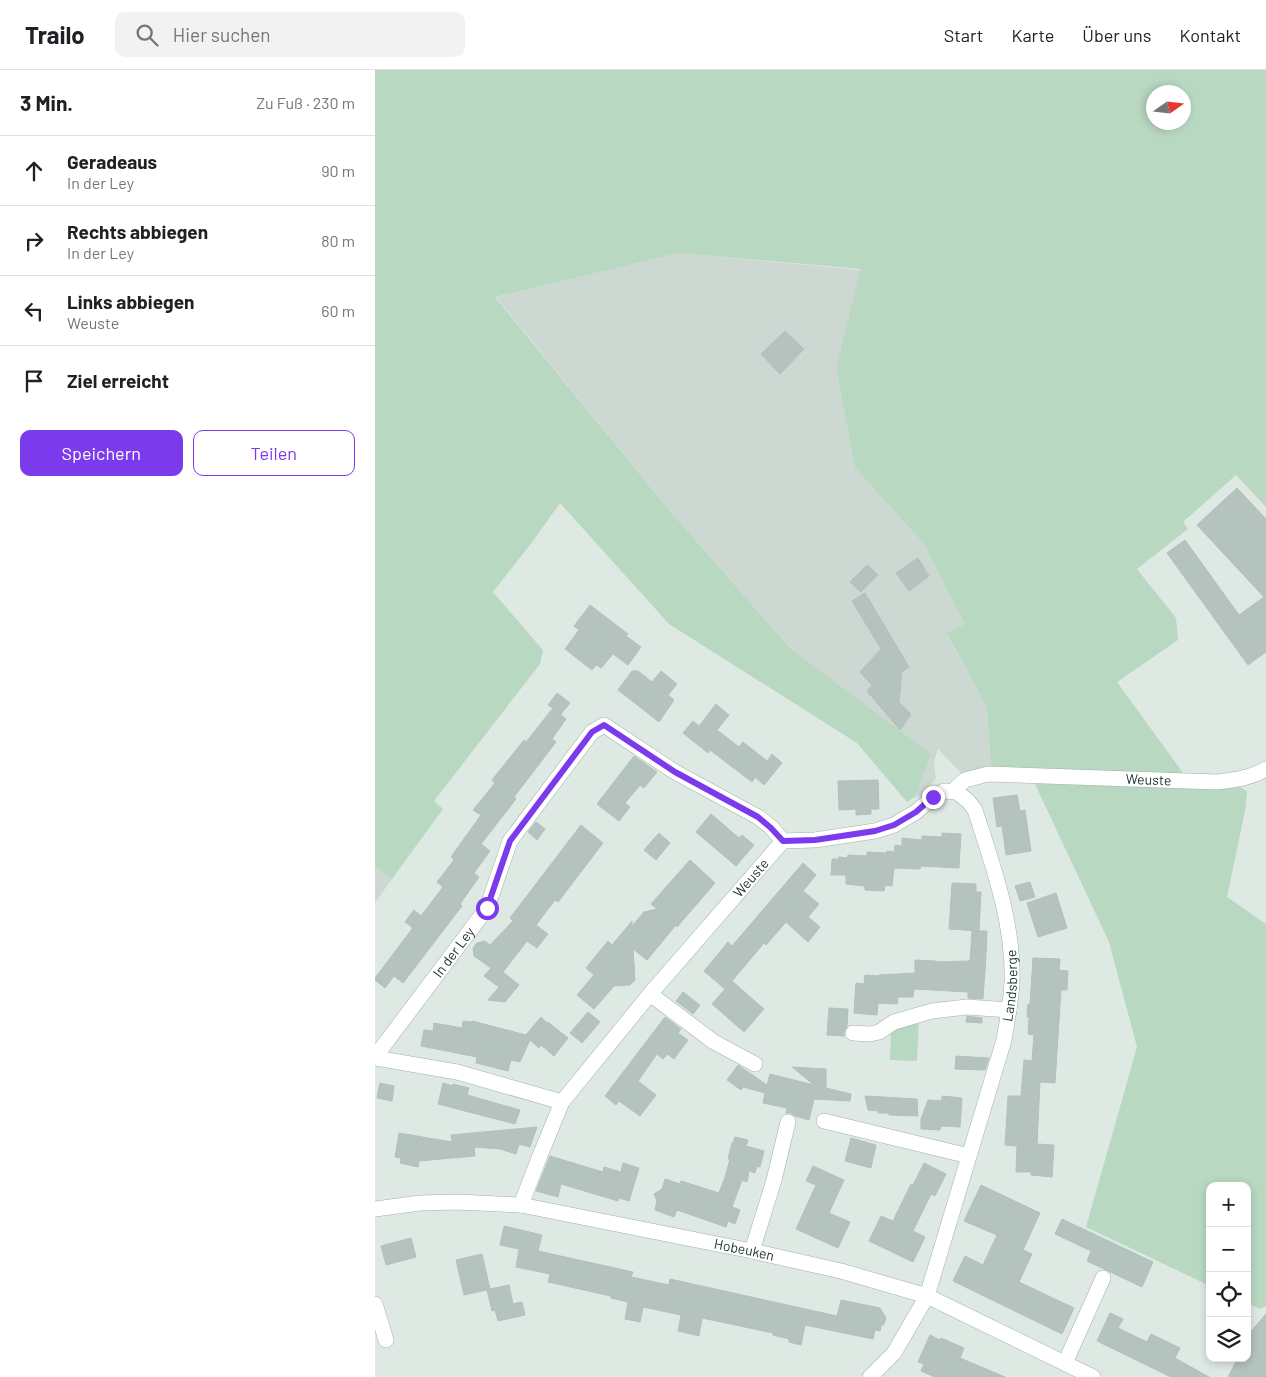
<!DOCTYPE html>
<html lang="de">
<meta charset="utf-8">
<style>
:root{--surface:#fff;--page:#f2f2f2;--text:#202124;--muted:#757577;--line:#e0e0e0;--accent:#7c3aed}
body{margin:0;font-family:Barlow,sans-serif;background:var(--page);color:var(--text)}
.controls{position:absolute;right:15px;bottom:15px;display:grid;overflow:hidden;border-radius:10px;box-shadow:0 2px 8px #0003}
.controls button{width:45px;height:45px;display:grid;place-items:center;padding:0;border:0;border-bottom:1px solid var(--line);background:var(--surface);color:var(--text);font:25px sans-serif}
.compass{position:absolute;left:771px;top:15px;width:45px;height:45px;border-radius:50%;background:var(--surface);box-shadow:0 2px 8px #0003;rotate:76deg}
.stop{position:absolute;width:15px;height:15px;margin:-11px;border:4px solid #7c3aed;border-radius:50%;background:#fff}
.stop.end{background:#7c3aed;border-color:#fff;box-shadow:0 1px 5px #0008}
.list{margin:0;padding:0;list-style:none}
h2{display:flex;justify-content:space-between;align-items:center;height:65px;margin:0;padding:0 20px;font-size:21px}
h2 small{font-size:16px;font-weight:400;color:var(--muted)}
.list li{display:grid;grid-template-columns:32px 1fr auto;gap:15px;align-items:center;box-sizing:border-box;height:70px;padding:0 20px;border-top:1px solid var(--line)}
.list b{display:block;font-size:19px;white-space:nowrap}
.list p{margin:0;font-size:16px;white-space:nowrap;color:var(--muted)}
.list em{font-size:16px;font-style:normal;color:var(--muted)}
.actions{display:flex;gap:10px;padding:15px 20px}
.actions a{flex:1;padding:11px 0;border:1px solid var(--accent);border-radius:10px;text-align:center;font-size:18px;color:var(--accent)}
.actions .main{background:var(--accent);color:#fff}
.icon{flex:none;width:28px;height:28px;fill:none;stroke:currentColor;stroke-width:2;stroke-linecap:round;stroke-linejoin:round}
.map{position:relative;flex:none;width:891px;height:1307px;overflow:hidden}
header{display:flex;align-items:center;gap:30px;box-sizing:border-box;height:70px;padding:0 25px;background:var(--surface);border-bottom:1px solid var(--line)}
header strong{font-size:24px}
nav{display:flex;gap:28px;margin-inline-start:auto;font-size:18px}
.search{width:350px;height:45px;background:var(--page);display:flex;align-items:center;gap:12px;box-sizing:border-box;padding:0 18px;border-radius:10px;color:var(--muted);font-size:19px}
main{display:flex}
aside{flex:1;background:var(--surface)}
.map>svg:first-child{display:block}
.built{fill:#cdd8d3}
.green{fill:#b9d8c1;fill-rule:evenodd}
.building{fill:#b4c3bd;stroke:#b2c1bb}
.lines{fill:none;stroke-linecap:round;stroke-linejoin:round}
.minor-casing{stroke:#a2b0ab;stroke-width:16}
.minor{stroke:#fff;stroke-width:15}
.route{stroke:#7c3aed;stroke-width:6}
.labels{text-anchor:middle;stroke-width:5;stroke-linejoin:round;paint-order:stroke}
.street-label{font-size:14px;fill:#213731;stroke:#eef6f2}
</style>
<header>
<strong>Trailo</strong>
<div class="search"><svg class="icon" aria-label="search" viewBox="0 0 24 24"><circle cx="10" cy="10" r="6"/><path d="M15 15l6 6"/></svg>Hier suchen</div>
<nav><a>Start</a><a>Karte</a><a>Über uns</a><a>Kontakt</a></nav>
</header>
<main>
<aside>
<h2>3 Min.<small>Zu Fuß · 230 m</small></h2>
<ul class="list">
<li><svg class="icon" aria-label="ahead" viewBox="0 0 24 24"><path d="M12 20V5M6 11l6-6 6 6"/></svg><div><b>Geradeaus</b><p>In der Ley</p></div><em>90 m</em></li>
<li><svg class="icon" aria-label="right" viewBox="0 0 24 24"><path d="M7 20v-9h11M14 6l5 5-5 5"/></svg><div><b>Rechts abbiegen</b><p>In der Ley</p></div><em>80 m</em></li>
<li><svg class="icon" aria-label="left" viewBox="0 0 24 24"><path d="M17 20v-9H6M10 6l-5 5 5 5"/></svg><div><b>Links abbiegen</b><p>Weuste</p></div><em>60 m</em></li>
<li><svg class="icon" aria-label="arrive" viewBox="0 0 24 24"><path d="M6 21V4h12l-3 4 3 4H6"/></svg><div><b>Ziel erreicht</b></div></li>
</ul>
<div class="actions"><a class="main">Speichern</a><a>Teilen</a></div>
</aside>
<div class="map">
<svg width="891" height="1307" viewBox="0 0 891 1307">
<rect width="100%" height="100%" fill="#dee9e4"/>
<g class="built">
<polygon points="304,183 486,200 461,299 480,398 549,474 591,555 572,565 612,637 616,699 589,706 563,679 559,692 561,708 547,726 540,727 555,684 417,580 295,441 121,227"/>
<polygon points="0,796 17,809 0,833"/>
</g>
<g class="green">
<path d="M0 0H891V437L861 405 808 452 813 459 762 499 801 548 803 570 742 612 811 707 616 699 612 637 572 564 590 554 549 474 480 398 461 299 486 199 304 183 120 227 295 441 416 579 556 684 540 727 532 732 482 673 294 554 185 433 158 471 118 522 168 580 165 594 59 731 68 739 17 809 0 796ZM778 22H808V52H778Z"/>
<polygon points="659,712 861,715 872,721 870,741 852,827 891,854 891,1236 885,1239 872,1233 872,1116 835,1116 835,1216 711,1157 762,977 734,872"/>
<polygon points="544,948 542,991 515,990 516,958"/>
</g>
<g class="building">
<polygon points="410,261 429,279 405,304 386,284"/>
<polygon points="862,418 891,449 891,582 873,595 792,483 810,470 864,545 889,527 822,455"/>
<polygon points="543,488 554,506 534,521 521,503"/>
<polygon points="492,495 503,505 486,522 475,512"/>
<polygon points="490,523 534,597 527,602 524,632 536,644 525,660 492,621 497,615 485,602 506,579 477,531"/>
<polygon points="215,535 253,564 251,566 266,577 253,595 238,584 226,598 221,595 217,600 190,579 204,560 199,556"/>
<polygon points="257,601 263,601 277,612 286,601 302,614 293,625 299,630 284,652 243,620"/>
<polygon points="182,623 195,633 186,644 180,640 191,649 177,669 181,672 139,727 141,729 106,774 115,781 99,803 104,807 85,834 87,836 28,913 19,906 10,918 0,910 0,908 37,859 37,857 30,852 39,840 46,846 68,817 62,812 79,790 76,787 106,745 98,740 120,713 117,710 149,670 151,672 178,638 173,635"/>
<polygon points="341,634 354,645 342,660 364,677 368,672 392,691 397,684 407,693 389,715 380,707 377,712 335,680 333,683 308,663 318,651 324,656"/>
<polygon points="259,686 282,702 269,718 265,715 250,733 255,737 244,751 222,734"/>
<polygon points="503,710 504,739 496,739 496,744 481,745 481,739 464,740 463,711"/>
<polygon points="642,725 645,741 650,740 656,781 631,785 627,756 622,757 618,728"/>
<polygon points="336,744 364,768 367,765 379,775 361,796 321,762"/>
<polygon points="161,752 170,759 162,770 153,762"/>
<polygon points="206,755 228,773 183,832 180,830 161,855 173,864 162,878 152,871 128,902 144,915 130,932 113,930 124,917 109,906 116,898 99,886 98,878 102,873 110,871 115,875 138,851 135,848"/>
<polygon points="284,763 295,773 281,790 269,780"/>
<polygon points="567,763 586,764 584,798 546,796 545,799 519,798 517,816 510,815 509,821 490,820 490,816 471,814 471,805 456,805 457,789 464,789 464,787 472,788 473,785 492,786 492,782 511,783 512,781 519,782 520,775 527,776 527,768 547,770 547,766 567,767"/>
<polygon points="315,790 340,813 302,857 301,855 272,890 258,879 260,910 255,915 239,916 219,939 202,925 219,905 211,898 233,871 237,875 257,851 257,856 269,842 282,839 276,834"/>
<polygon points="428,793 441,805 428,821 444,834 433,847 445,857 433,872 411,852 391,875 389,873 357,911 389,939 369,962 337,934 350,919 329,901 353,872 357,876"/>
<polygon points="655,812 660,827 645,831 640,816"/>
<polygon points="577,813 601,814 601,822 606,822 604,861 612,861 611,884 607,885 611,885 608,929 593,928 593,922 539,919 538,927 523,927 522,934 503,933 502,945 479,943 481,913 489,914 490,905 504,906 504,905 540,903 540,890 561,891 561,892 595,891 597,861 604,861 574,859"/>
<polygon points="681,823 692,858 663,867 652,833"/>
<polygon points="658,888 685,889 684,900 693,901 692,920 686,920 680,1013 665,1012 662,1074 679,1075 677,1107 656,1105 656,1102 641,1102 642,1076 630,1075 633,1026 646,1026 649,990 657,991 659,965 653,964 654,947 652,947 653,934 655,934"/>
<polygon points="308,922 325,935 318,944 301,931"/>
<polygon points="454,938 473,939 472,956 469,962 469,966 452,965"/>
<polygon points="213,942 225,952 207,973 195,963"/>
<polygon points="592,946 607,948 607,953 591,952"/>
<polygon points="166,947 172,953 173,952 193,968 179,986 166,975 164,978 155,970 145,992 136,990 133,1001 101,993 102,987 46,976 49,960 58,961 59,953 87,958 88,951 96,952 97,951 151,965"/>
<polygon points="290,947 306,959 303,963 313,970 299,989 292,984 288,989 282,984 263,1011 281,1025 265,1046 244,1031 241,1035 230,1026"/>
<polygon points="581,986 614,988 610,1000 580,999"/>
<polygon points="363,995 392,1015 395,1004 439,1015 417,997 451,999 451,1018 476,1024 475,1031 439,1029 434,1050 420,1046 416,1043 411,1043 412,1038 388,1033 390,1023 368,1017 366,1020 352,1010"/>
<polygon points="5,1013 19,1016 17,1031 2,1028"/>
<polygon points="68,1013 78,1016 78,1014 94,1018 92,1025 145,1040 140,1054 63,1034"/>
<polygon points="490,1026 542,1029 543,1046 514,1045 514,1043 503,1043 504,1041 493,1040"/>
<polygon points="567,1026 587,1028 585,1057 566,1056 565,1060 546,1059 546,1049 553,1030 567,1031"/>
<polygon points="162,1057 155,1077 144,1074 141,1084 125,1079 99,1077 100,1086 44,1091 43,1097 25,1093 26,1088 20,1087 24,1063 77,1072 76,1065"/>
<polygon points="360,1067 373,1070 371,1076 389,1081 385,1097 382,1096 380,1103 374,1101 372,1112 367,1110 357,1137 365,1140 360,1154 353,1151 351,1157 302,1140 299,1147 280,1140 282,1131 279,1124 287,1119 290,1109 305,1114 306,1111 344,1123 350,1107 355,1089 353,1089 357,1073 358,1073"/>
<polygon points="476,1068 501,1075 496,1098 470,1091"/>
<polygon points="175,1086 228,1102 229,1097 246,1102 248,1093 264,1098 254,1131 244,1128 243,1131 186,1114 183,1127 161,1121"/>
<polygon points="549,1093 571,1104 560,1126 556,1124 538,1161 550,1167 538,1192 494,1171 506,1146 518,1151 536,1114 538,1115"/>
<polygon points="438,1096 469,1110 454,1143 475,1152 463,1178 421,1159 441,1115 431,1111"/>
<polygon points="606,1115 665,1143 648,1180 657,1184 644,1212 699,1238 687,1264 578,1211 590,1186 608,1195 622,1165 589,1151"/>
<polygon points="687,1149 778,1192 767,1217 712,1191 716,1181 680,1164"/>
<polygon points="129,1156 167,1165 163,1181 258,1202 256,1207 294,1215 295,1209 462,1246 466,1230 505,1238 511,1248 509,1254 506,1256 505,1261 500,1260 498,1269 430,1255 426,1275 414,1272 414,1269 398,1265 398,1263 327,1248 324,1266 303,1261 306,1245 268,1237 265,1252 250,1249 253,1232 236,1228 236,1226 173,1212 175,1204 141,1197 144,1179 125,1175"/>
<polygon points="36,1168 41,1187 11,1195 6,1176"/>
<polygon points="107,1184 115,1219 134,1215 138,1234 147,1232 150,1245 123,1251 120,1240 117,1241 112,1220 89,1225 81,1190"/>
<polygon points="735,1243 748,1249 743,1258 772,1272 776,1264 805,1278 800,1288 834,1307 796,1307 722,1271"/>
<polygon points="891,1244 891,1307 853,1307 863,1288 872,1293 872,1266"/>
<polygon points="555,1265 565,1270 566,1268 589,1278 585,1288 630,1307 560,1307 546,1301 549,1294 543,1292"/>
</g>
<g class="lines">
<defs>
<g id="minor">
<path id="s1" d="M582 722V717L590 710 613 704 842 712C859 710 876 708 891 699"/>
<polyline points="275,924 339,972 380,994"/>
<polyline points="478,963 495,964 504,962 519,952 557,941 592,937 634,940"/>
<path id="s2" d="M0 987 112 838 135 771 217 662 229 655 300 702 383 747 396 757 408 771"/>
<polyline points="0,988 82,1002 187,1032"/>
<polyline points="449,1051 594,1086"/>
<path id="s3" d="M146 1135 164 1088 187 1032 275 924 408 771 440 770 500 761 519 755 541 742 558 727 569 721 582 722"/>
<path id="s4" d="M0 1139 45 1133 82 1132 146 1135 377 1181 466 1201 552 1226 718 1307"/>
<polyline points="377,1181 399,1110 413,1052"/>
<polyline points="0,1234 11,1270"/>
<polyline points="690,1293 728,1208"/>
<path id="s5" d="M495 1307 519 1283 552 1226 629 970C632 951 636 932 637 913 639 853 618 796 600 740L593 731 582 722"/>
</g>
</defs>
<use href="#minor" class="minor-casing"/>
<use href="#minor" class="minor"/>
</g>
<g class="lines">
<polyline class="route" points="112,838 135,771 217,662 229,655 300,702 383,747 396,758 408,771 440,770 500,761 519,755 541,742 558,727"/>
</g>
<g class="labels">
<g class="street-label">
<text dy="5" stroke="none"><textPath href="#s1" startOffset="200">Weuste</textPath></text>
<text dy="5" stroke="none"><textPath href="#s3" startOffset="404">Weuste</textPath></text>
<text dy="5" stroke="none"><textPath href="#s2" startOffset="131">In der Ley</textPath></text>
<text dy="5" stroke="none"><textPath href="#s5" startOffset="422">Landsberge</textPath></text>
<text dy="5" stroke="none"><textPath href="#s4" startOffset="374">Hobeuken</textPath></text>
</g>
</g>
</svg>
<div class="controls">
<button>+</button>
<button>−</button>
<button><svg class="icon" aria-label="locate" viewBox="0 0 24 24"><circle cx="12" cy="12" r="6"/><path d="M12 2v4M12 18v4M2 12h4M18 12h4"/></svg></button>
<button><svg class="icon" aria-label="layers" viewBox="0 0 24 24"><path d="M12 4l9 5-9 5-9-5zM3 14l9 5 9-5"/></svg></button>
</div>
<svg class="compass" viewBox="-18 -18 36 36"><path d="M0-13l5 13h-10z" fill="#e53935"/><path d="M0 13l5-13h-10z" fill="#757577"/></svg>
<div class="stop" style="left:112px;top:838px"></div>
<div class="stop end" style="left:558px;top:727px"></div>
</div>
</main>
